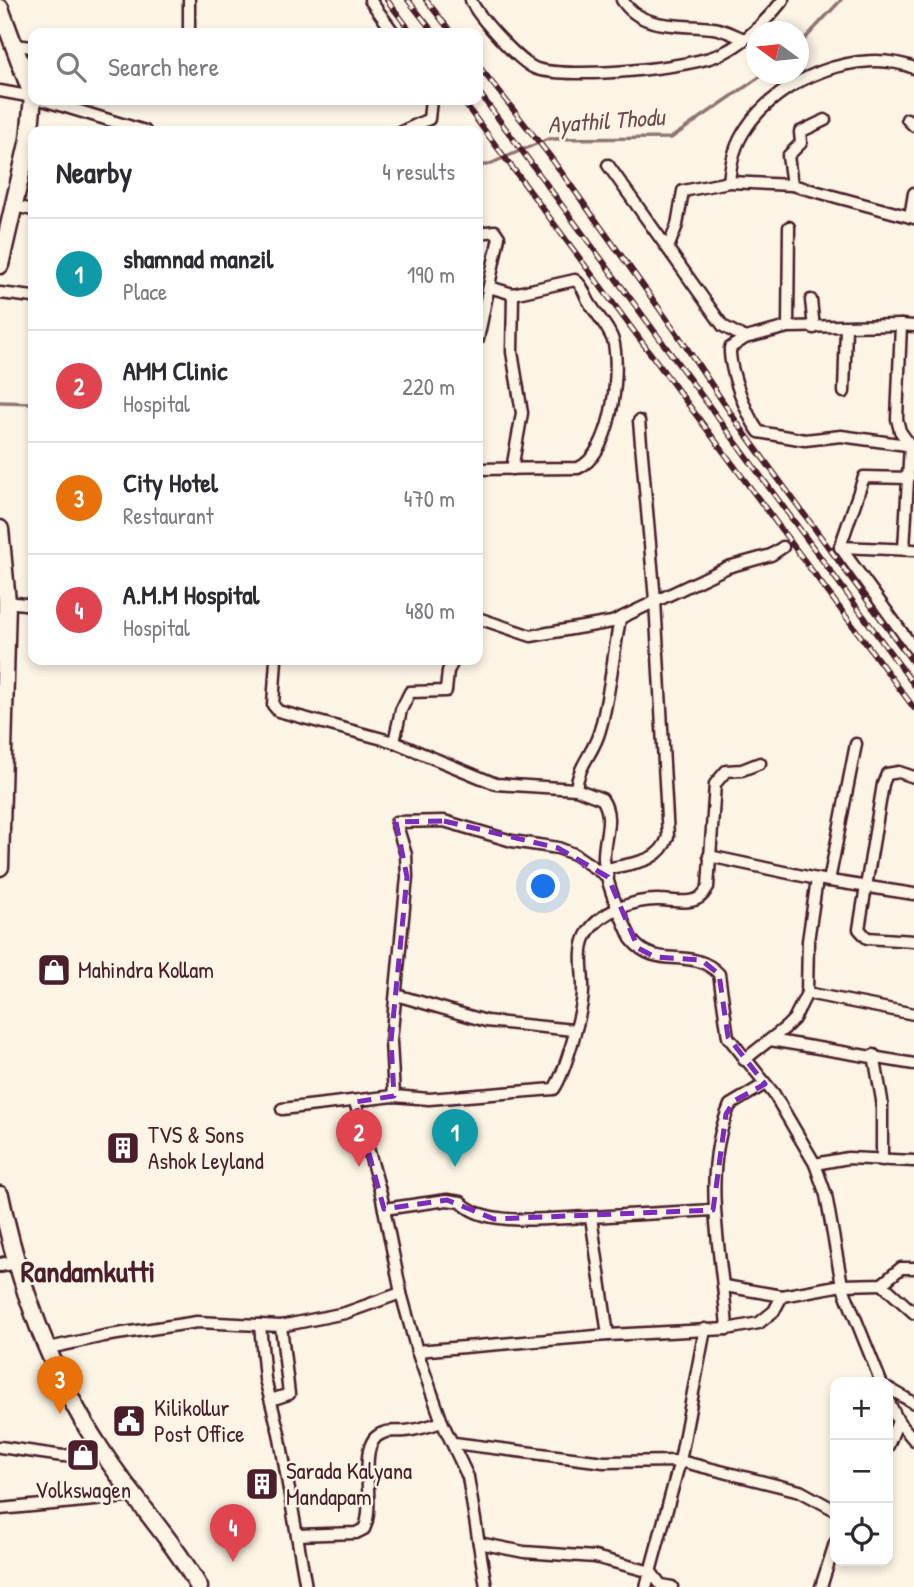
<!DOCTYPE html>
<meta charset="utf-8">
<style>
:root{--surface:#fff;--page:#f2f2f3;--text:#2b2b33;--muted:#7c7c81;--line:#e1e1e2;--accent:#4a1f2b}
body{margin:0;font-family:"Patrick Hand",sans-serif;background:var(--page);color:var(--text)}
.controls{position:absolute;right:21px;bottom:21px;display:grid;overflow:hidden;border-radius:14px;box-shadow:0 4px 10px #0003}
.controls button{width:63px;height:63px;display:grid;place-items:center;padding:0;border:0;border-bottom:2px solid var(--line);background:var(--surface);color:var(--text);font:35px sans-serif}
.compass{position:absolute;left:746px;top:21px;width:63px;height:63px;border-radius:50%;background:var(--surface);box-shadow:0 4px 10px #0003;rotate:285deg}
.you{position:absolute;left:544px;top:887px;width:24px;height:24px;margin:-18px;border:5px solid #fff;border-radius:50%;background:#1a73e8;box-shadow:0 0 0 10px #1a73e833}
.badge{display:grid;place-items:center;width:46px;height:46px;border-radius:50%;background:var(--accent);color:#fff;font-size:23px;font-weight:700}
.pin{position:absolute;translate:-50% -58px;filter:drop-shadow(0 2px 4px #0008)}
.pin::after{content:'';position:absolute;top:37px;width:24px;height:21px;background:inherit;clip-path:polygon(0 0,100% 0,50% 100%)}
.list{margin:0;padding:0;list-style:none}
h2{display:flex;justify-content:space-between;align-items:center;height:91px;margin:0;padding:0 28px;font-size:30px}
h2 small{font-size:23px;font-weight:400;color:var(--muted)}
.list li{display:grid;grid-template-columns:46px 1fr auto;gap:21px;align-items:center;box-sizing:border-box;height:112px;padding:0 28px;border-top:2px solid var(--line)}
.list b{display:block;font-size:26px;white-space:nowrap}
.list p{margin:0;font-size:23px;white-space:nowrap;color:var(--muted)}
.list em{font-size:23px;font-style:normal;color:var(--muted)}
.icon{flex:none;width:38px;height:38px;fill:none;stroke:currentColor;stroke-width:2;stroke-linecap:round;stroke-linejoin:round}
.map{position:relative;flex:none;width:914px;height:1587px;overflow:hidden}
.search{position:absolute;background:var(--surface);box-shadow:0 4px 10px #0003;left:28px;top:28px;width:455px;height:77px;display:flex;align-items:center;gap:18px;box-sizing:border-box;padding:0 24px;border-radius:14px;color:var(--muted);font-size:26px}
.panel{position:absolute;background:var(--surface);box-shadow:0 4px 10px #0003;left:28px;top:126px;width:455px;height:539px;border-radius:14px}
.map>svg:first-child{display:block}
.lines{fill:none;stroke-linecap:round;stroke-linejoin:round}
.stream{stroke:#917474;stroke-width:3.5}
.minor-casing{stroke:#4a1f2b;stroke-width:15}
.tertiary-casing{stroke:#4a1f2b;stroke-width:18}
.primary-casing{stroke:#4a1f2b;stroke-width:21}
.minor{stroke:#fcf5e5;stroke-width:10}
.tertiary{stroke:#fcf5e5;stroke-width:12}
.primary{stroke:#fcf5e5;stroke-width:16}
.rail-casing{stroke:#4a1f2b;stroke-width:6}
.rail{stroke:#fcf5e5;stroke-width:3.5;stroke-dasharray:10;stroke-linecap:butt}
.marked{fill:none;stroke:#7b2cbf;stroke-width:5;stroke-dasharray:14 9;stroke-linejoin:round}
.labels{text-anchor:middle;stroke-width:5;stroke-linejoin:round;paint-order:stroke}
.poi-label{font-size:23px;fill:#4a1f2b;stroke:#fcf5e5;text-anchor:start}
.water-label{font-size:24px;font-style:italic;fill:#6d4950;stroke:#fcf5e5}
.district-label{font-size:30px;font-weight:bold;fill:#4a1f2b;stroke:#fcf5e5}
</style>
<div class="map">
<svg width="914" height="1587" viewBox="0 0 914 1587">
<rect width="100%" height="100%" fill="#fcf5e5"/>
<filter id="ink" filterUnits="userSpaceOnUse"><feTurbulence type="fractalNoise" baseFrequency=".0143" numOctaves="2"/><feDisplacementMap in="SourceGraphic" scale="14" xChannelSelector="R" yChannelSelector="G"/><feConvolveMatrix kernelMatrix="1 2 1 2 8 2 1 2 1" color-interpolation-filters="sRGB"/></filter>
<g filter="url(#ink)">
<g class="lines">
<g class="stream">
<polyline points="799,45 841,0"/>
<polyline points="478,165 487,165 548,139 671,138 764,74"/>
<polyline points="0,402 33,403"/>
</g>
<defs>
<g id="minor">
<polyline points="370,0 394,33"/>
<path d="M471 0C475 14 522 65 537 69 571 79 691 69 723 53 746 42 767 20 783 0"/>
<path d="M622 0C642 31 681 24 713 28 723 29 734 35 744 39"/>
<polyline points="189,33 189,0"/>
<polyline points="13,45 33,47"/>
<polyline points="0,91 33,97"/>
<polyline points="43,100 145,131"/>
<polyline points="907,119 914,126"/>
<polyline points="403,131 429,119 431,100"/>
<polyline points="608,165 723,326 745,338 788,327 901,325"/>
<polyline points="729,182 792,185 914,218"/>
<polyline points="792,185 788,156 801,143 800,132 825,120"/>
<polyline points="14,206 33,210"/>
<polyline points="910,217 914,193"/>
<polyline points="478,233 495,231 499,237 478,339"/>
<path d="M668 248 677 225 683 191 729 182C731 161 735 144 747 127 779 79 859 46 914 68"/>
<polyline points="0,293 33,297"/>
<polyline points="811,300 814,328"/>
<polyline points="788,327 789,227"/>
<path d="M745 338 730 348C729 369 746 415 759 432L805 440 841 436 914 446"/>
<polyline points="844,392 846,327"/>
<path d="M478 469 578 468C611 454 620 377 614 344 611 330 596 314 589 302 584 294 583 285 575 280L513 294 489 287"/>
<polyline points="512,469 522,413 512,352 513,294"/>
<polyline points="840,547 914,649"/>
<polyline points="840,547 864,477 909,478"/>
<polyline points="840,547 914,550"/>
<polyline points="904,549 910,445 900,431 897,419 901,325 914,326"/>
<polyline points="7,602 33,605"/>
<polyline points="478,618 531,636 612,622 728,567 771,555 783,547"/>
<path d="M276 660 273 705 278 711 394 742 496 784 576 789 602 799C615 818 603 838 604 859 606 887 621 915 631 939 656 972 692 945 719 974L728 1037 774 1094 815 1164 826 1195 842 1285 881 1382"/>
<polyline points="394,742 401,710 410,692 446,691 448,671 454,660"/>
<polyline points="914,777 899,772 887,774 883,784 859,929 867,938 914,941"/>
<path d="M576 789C578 765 594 753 600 730 610 695 613 655 620 619"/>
<polyline points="709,856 817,879 914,894"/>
<path d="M606 869C631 863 659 864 668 837L655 600 639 421"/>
<polyline points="829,881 856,744"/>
<polyline points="807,993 914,1014"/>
<polyline points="396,995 486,1021 573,1030"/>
<polyline points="770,1040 914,1064"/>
<polyline points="874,1055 882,1100 882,1160"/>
<polyline points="744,1060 785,1028 794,1019 807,993 808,941 817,879"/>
<polyline points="394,1096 391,1041 407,877 406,855 396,822 444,821 512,841 558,848 574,854 608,877"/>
<polyline points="355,1102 381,1194 401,1293 417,1351 442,1422 468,1477 486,1587"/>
<path d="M282 1109 394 1096 429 1099 554 1089C565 1073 583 1010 583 991 584 973 577 949 588 932 601 911 636 899 660 900 671 900 687 904 697 899 702 897 705 892 708 887L715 784 726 771 742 770 760 763"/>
<polyline points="815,1164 848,1158 914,1161"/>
<path d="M384 1209 447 1200 461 1202C485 1229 555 1217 591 1217L608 1335"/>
<polyline points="591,1217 713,1210"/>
<polyline points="882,1284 914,1313"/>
<polyline points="725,1286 782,1296"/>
<polyline points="260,1325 265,1379 279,1433 306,1587"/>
<path d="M727 1329C723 1255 699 1177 730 1105L765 1084"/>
<polyline points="49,1348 104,1336 197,1322 281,1326 345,1313 401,1293"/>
<polyline points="417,1351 608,1335 727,1329 759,1323 774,1311 782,1296 842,1285 882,1284 901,1268 914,1268"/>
<polyline points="888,1388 914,1403"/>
<polyline points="274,1399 289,1394 281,1326"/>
<polyline points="888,1400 898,1421 914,1440"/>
<polyline points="454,1443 604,1462 680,1461 800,1491 835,1510"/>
<polyline points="888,1446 898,1421"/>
<polyline points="0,1447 63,1456 100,1449"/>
<polyline points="0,1509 137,1496"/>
<path d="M297 1535 356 1533 364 1529C377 1504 354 1442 383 1433 389 1430 398 1432 405 1431 418 1430 430 1426 442 1422"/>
<polyline points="479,1543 524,1552 595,1557 651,1572 661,1585 672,1587"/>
<polyline points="646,1587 680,1461 705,1329"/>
<polyline points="821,1587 835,1543"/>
</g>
<polyline id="tertiary" points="0,1265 19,1262"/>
<g id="primary">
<polyline points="0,8 33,97 29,139 0,265"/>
<polyline points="0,529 7,602 0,867"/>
<path d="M0 1195C18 1282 51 1374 100 1448 131 1497 169 1534 199 1587"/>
</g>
</defs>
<use href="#minor" class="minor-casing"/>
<use href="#tertiary" class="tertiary-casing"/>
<use href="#primary" class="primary-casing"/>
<use href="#minor" class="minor"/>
<use href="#tertiary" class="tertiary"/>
<use href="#primary" class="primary"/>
<defs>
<g id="rail">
<polyline points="387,0 412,33"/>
<polyline points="408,0 434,33"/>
<polyline points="426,0 452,33"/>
<polyline points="478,65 549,155 674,329 738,424 914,664"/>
<polyline points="478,91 914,685"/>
<polyline points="462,100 914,708"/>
</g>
</defs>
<use href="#rail" class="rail-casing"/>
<use href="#rail" class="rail"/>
</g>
</g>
<path class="marked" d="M444 821 558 848 608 877 638 948 655 957 701 960 719 974 728 1037 765 1084 734 1101 726 1114 713 1210 494 1219 447 1200 384 1209 355 1102 394 1096 391 1041 407 877 396 822Z"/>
<defs>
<symbol id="shop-square" viewBox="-11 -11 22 22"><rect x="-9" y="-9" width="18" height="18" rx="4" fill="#4a1f2b" stroke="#fcf5e5"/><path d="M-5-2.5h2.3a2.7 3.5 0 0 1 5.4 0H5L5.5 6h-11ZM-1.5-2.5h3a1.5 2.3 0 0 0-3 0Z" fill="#fff"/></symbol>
<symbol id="building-square" viewBox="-11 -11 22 22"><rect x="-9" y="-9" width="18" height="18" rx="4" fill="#4a1f2b" stroke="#fcf5e5"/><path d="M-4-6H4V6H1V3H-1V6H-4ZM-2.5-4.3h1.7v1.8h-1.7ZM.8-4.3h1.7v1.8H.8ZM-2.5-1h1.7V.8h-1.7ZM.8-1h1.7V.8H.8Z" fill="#fff"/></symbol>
<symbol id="civic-square" viewBox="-11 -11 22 22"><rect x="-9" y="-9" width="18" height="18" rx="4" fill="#4a1f2b" stroke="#fcf5e5"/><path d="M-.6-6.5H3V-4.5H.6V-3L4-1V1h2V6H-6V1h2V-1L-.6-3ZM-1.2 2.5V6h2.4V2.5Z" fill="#fff"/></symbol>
</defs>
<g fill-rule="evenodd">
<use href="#shop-square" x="35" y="951" width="38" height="38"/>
<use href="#building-square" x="104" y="1129" width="38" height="38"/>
<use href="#civic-square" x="110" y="1402" width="38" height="38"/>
<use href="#shop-square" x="64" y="1436" width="38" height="38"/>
<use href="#building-square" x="243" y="1465" width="38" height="38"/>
</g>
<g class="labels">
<g class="poi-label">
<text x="78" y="978">Mahindra Kollam</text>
<text x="148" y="1143">TVS &amp; Sons<tspan x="148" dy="26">Ashok Leyland</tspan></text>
<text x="154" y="1416">Kilikollur<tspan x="154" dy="26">Post Office</tspan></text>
<text x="286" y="1479">Sarada Kalyana<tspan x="286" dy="26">Mandapam</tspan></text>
<text x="83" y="1498" text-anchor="middle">Volkswagen</text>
</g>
<g class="water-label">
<text transform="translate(606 121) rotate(-4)" y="8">Ayathil Thodu</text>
</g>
<g class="district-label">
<text x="88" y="1282">Randamkutti</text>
</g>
</g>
</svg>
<div class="controls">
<button>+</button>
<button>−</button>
<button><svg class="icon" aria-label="locate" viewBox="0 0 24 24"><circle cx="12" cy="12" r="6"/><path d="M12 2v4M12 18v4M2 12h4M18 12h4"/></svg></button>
</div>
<svg class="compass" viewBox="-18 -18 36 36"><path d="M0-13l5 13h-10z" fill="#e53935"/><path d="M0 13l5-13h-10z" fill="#7c7c81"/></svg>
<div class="you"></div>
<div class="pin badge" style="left:455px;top:1167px;background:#0f9aa8">1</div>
<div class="pin badge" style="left:359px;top:1167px;background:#e0444e">2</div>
<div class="pin badge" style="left:60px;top:1414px;background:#e8710a">3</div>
<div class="pin badge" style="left:233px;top:1562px;background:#e0444e">4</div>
<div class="search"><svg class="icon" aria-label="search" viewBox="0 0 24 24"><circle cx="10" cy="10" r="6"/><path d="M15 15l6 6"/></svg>Search here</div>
<section class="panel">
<h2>Nearby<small>4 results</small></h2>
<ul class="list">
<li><span class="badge" style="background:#0f9aa8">1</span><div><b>shamnad manzil</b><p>Place</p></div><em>190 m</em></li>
<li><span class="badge" style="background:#e0444e">2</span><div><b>AMM Clinic</b><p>Hospital</p></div><em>220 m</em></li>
<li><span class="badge" style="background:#e8710a">3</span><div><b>City Hotel</b><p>Restaurant</p></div><em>470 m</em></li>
<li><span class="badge" style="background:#e0444e">4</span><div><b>A.M.M Hospital</b><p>Hospital</p></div><em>480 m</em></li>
</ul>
</section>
</div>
